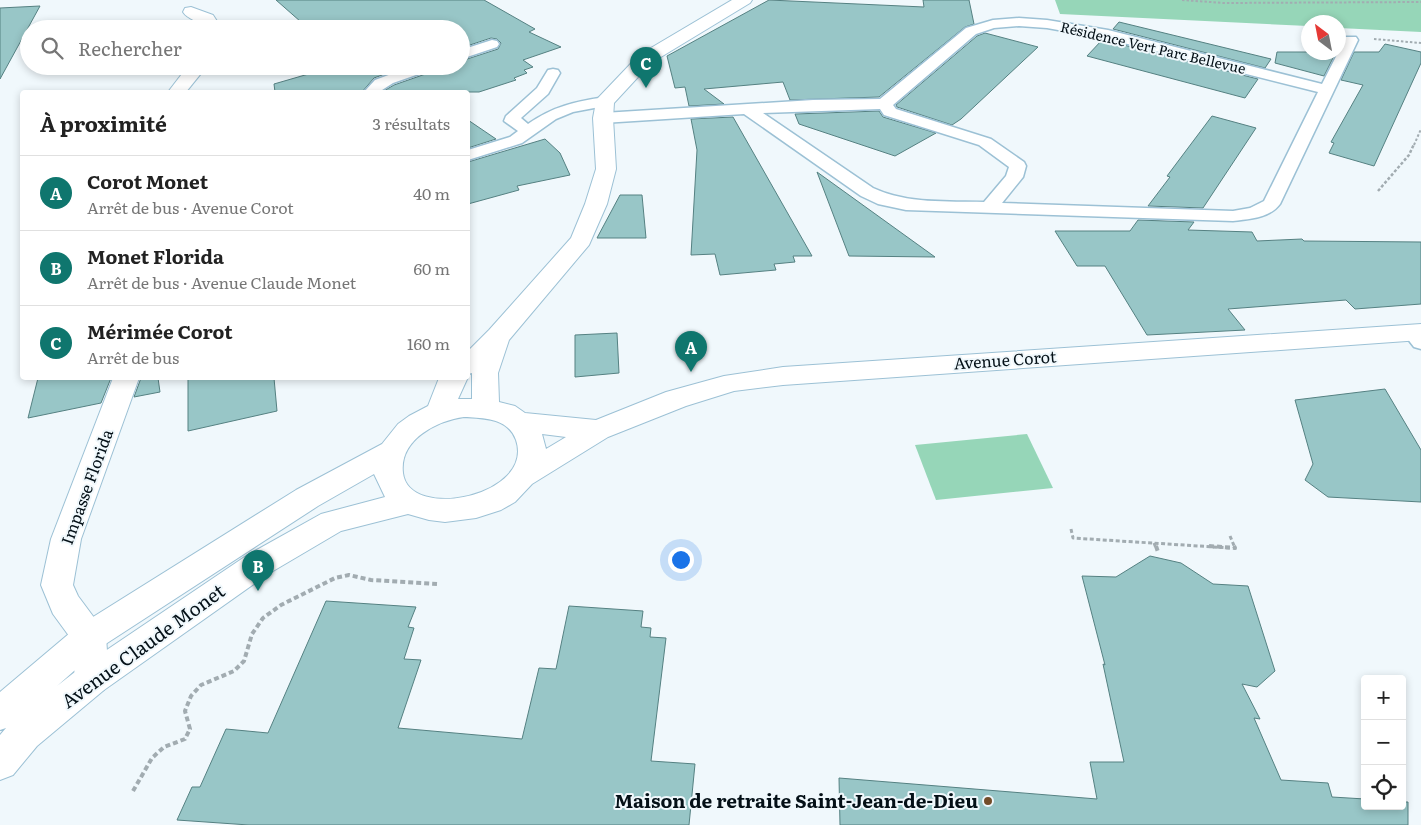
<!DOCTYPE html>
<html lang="fr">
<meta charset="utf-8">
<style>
:root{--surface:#fff;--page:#f6f6f6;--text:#222;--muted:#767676;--line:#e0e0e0;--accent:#0f766e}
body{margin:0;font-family:Literata,serif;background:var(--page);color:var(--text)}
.controls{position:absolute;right:15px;bottom:15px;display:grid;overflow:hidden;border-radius:5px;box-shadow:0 2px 8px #0003}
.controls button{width:45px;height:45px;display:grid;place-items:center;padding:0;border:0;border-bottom:1px solid var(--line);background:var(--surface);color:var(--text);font:25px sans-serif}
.compass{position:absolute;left:1301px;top:15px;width:45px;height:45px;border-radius:50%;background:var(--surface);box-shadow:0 2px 8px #0003;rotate:328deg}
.you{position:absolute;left:680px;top:559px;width:18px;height:18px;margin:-12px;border:4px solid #fff;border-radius:50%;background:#1a73e8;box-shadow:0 0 0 8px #1a73e833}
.badge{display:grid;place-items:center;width:32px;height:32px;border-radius:50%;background:var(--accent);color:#fff;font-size:16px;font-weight:700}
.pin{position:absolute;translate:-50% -41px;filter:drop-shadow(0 1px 2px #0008)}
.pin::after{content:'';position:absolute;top:26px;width:18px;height:15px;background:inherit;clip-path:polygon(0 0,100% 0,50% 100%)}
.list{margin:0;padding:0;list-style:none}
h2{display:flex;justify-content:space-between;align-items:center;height:65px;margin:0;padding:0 20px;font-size:21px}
h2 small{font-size:16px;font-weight:400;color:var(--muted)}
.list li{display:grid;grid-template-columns:32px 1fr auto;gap:15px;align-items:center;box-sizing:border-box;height:75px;padding:0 20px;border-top:1px solid var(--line)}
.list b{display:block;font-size:19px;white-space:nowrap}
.list p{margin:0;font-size:16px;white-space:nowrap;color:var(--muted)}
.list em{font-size:16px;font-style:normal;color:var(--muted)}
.icon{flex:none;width:28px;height:28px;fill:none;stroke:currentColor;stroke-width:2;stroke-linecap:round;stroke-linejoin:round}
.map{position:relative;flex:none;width:1421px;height:825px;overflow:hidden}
.search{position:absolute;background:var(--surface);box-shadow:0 2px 8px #0003;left:20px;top:20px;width:450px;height:55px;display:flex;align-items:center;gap:12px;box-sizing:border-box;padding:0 18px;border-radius:28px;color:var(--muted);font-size:19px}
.panel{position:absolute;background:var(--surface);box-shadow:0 2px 8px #0003;left:20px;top:90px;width:450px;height:290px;border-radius:5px}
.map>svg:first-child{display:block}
.green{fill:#96d6b8}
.building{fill:#98c6c7;stroke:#558182}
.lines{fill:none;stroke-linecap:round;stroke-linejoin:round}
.lane-casing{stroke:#9cc1d5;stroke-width:3}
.street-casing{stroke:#9cc1d5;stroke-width:2}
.secondary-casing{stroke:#9cc1d5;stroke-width:2}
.path-far3{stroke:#a2acb1;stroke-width:2;stroke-dasharray:2.5 2;stroke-linecap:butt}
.path-far2{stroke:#a2acb1;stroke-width:2.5;stroke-dasharray:3 2;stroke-linecap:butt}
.path-far1{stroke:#a2acb1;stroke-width:3;stroke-dasharray:4 2.5;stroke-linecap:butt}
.path{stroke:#a2acb1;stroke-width:4;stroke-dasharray:5 3;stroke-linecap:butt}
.lane{fill:#fff;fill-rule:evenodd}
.street{fill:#fff;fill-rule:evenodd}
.secondary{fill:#fff;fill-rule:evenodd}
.poi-dot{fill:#734d29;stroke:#f0f8fc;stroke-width:2}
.labels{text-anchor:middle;stroke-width:4;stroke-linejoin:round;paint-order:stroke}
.far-street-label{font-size:14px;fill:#041017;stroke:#f0f8fc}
.street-label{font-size:16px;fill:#041017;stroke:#f0f8fc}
.near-street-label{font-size:19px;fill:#041017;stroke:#f0f8fc}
.near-poi-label{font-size:19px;font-weight:bold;fill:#041017;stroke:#f0f8fc;text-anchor:end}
</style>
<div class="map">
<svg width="1421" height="825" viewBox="0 0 1421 825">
<rect width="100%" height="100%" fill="#f0f8fc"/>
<g class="green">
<polygon points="1055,0 1421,0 1421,32 1339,28 1338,22 1308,22 1308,26 1060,14"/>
<polygon points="1027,434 1053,488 936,500 915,445"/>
</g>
<g class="building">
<polygon points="276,0 484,0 535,29 529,32 561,47 523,60 533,67 524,70 527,73 514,78 516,80 479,92 382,92 394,85 434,71 437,66 461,66 461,61 498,49 501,43 497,39 491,38 461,48 461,29 309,29"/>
<polygon points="769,0 924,7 923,0 969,0 974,24 965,27 879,97 790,100 783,82 704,89 724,104 689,106 685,87 675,88 667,56"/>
<polygon points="40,6 0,79 0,8"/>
<polygon points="1119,22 1271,59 1265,68 1113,29"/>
<polygon points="985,33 1038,47 961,119 952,125 897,107 896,105 977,36"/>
<polygon points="1102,40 1108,41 1258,79 1245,98 1087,56"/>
<polygon points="1385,44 1421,52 1421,63 1374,166 1329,153 1334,143 1331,142 1363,85 1341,80 1354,52 1379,52"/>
<polygon points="1277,52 1336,52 1324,76 1275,63"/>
<polygon points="336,66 407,66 374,78 362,92 275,92 274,84"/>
<polygon points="879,111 883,117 936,133 895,156 799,124 795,114"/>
<polygon points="1212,116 1256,128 1203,208 1148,206 1170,177 1167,176"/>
<polygon points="733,117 812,256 793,256 795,262 774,264 776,270 720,275 715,254 691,255 697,150 691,119"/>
<polygon points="468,120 496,139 468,148"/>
<polygon points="545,139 560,153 570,175 517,186 519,190 468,204 468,162"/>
<polygon points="817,172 935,257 849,256"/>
<polygon points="620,195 642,195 646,238 597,238"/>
<polygon points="1138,220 1194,222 1188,230 1252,232 1257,241 1302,239 1304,241 1421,242 1421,304 1355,309 1346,300 1228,309 1245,330 1147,335 1105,266 1077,266 1055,231 1130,231"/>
<polygon points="617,333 619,373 575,377 575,335"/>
<polygon points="38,378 111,378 101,403 28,418"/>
<polygon points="141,378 158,378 160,392 134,397"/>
<polygon points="188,378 274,378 277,411 188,431"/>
<polygon points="1385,389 1421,450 1421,502 1328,497 1305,480 1313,464 1295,400"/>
<polygon points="1150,556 1181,563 1213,584 1248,586 1275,671 1257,687 1242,684 1260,719 1254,718 1281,780 1328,783 1332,797 1365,799 1365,806 1402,806 1402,802 1408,802 1408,825 840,825 839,778 1097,799 1090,762 1124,762 1103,664 1105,665 1082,576 1116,577"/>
<polygon points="326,601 416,607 408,627 414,628 404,659 421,660 398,728 522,739 539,668 556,669 569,606 643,611 641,627 651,628 650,637 666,638 651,761 695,764 689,825 249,825 177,820 192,787 200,787 226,729 268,733"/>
</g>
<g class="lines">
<defs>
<g id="lane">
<path d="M1019 18 1047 20 1108 30 1322 84 1346 37H1356L1358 40 1280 204C1270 218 1249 219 1233 221L906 210 878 204 861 196 744 114 603 123 597 121 595 118 597 115 603 113 813 100 880 99 966 28 993 20ZM1019 26 1047 28 1108 39 1318 92 1264 201 1250 208 1233 211 1002 203 1023 177 1026 166 1024 162 991 139 896 109 893 105 976 34 994 28ZM880 109 884 115 979 145 1009 167 1006 176 984 202C947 201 908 204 873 188L763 113Z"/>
<polygon points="492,40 497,41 499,44 497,47 461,59 461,50"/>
<polygon points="413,66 435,66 433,69 393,83 379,92 364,92 375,80"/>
<path d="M553 69 558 70 560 73 548 94 521 118 528 124C554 106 574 102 605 97L610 99 613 102 610 105 573 112 556 119 522 143 468 160V150L510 137 518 131 504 121 506 116 537 88 548 70Z"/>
<polygon points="1413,326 1421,329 1421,349 1414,347 1403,333 1406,328"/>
</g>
<g id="street">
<path d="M191 7 213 15 222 29H205C199 20 188 20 183 12L185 8Z"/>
<polygon points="188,66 207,66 186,92 168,92"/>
<polygon points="113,378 139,378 81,539 73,585 78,596 101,627 106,637 109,679 104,690 92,694 80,690 75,679 72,640 53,614 41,585 51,539"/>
</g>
<path id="secondary" d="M732 0H752L750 3 651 63 614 103 613 118 616 169 607 204 589 245 509 340 498 373 499 402 515 406 525 413 596 420 666 392 724 376 783 367 1421 324V340L783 385 734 391 686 406 608 437 532 484 515 502 501 510 476 518 445 522 429 520 408 514 341 531 268 574 104 690 37 746 13 775 0 780V735L6 728 0 730V692L77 627 296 490 382 444 398 424 409 416 428 406 439 378 468 377 458 399H472V373L468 374V351L489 330 571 238 585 204 596 169 593 118 596 102 598 98 639 55ZM464 417C484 418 508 418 516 440 535 496 409 522 403 473 399 440 436 421 464 417ZM542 434 566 437 546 449ZM374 474 385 497 321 514 246 556 80 668 57 686 101 647 318 506Z"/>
</defs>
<use href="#lane" class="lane-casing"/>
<use href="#street" class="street-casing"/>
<use href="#secondary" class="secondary-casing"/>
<g class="path-far3">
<polyline points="1182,0 1224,3 1421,2"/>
<polyline points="1374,39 1421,43"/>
<polyline points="1414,145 1421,129"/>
</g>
<polyline class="path-far2" points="1378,191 1409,155 1414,144"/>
<g class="path-far1">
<polyline points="1071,529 1073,538 1230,548"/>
<polyline points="1230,536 1235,548"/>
<polyline points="1154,543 1156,548"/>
</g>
<g class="path">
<polyline points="1156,546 1158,552"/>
<polyline points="1209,546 1235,548 1234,546"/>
<polyline points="133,791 152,758 164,747 185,739 190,729 185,711 191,696 201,685 234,671 244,661 252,634 263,618 281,605 335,578 349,575 371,580 437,584"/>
</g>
<use href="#lane" class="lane"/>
<use href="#street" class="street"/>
<use href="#secondary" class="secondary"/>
</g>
<circle class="poi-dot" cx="988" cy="801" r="5"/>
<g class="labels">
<g class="far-street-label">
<text transform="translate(1153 48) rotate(13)" y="5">Résidence Vert Parc Bellevue</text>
</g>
<g class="street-label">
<text transform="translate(1005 360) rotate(-4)" y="6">Avenue Corot</text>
<text transform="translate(87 487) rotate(-70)" y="6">Impasse Florida</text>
</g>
<g class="near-street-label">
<text transform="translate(143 646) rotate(-36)" y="7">Avenue Claude Monet</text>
</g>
<g class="near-poi-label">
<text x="978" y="808">Maison de retraite Saint-Jean-de-Dieu</text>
</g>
</g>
</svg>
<div class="controls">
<button>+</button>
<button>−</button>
<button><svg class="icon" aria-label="locate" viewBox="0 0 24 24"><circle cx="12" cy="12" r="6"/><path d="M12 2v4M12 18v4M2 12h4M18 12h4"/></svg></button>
</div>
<svg class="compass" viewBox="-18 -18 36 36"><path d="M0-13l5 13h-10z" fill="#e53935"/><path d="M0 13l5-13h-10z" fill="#767676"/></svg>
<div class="you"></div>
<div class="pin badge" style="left:691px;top:372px">A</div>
<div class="pin badge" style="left:258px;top:591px">B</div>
<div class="pin badge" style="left:646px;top:88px">C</div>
<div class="search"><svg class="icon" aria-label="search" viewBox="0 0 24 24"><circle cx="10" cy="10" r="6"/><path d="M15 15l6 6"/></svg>Rechercher</div>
<section class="panel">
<h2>À proximité<small>3 résultats</small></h2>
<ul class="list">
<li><span class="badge">A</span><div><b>Corot Monet</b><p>Arrêt de bus · Avenue Corot</p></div><em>40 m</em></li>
<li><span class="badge">B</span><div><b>Monet Florida</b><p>Arrêt de bus · Avenue Claude Monet</p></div><em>60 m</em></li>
<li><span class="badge">C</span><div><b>Mérimée Corot</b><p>Arrêt de bus</p></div><em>160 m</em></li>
</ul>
</section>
</div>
